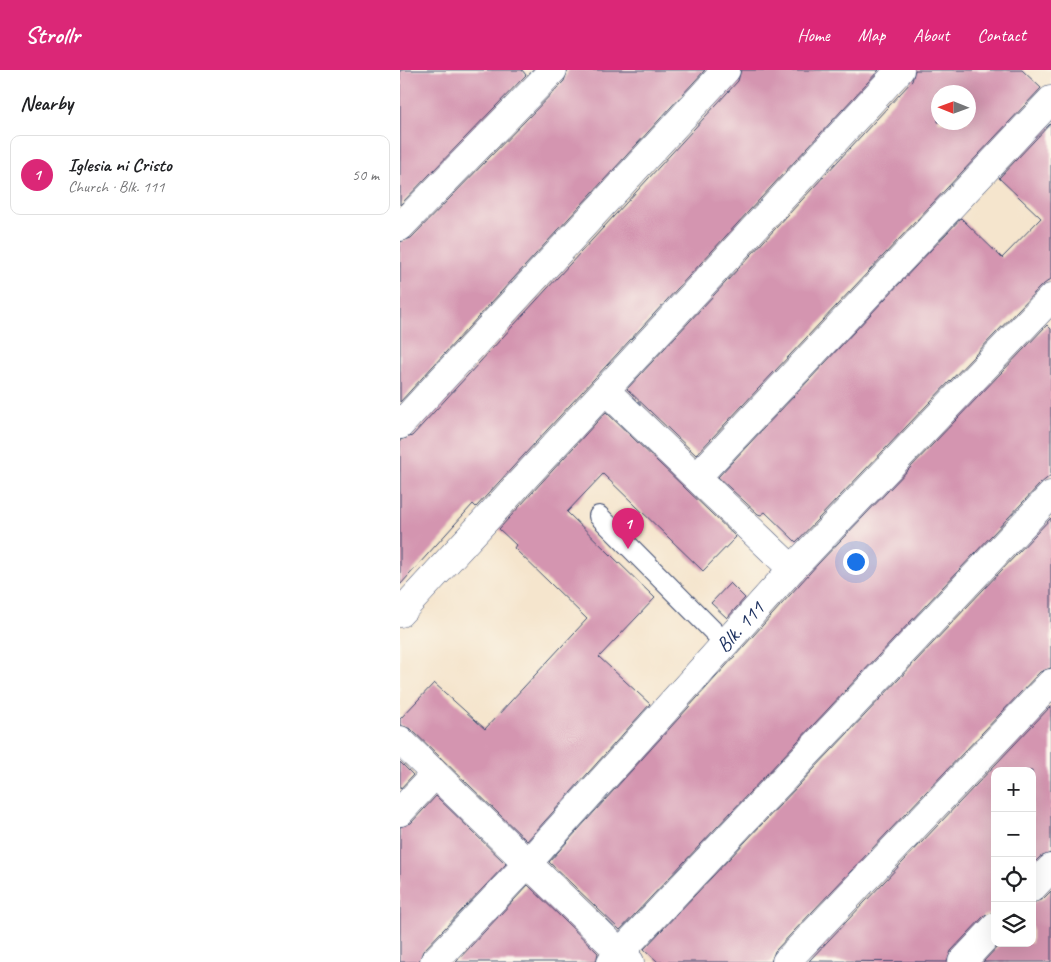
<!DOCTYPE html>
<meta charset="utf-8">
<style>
:root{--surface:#fff;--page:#f6f6f6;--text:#202124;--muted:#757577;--line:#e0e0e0;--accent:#db2777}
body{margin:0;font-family:Caveat,sans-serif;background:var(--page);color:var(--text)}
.controls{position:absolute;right:15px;bottom:15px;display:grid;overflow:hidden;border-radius:10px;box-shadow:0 5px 20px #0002}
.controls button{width:45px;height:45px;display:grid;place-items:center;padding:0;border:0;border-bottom:1px solid var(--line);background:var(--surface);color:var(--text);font:25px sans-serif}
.compass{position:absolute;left:531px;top:15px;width:45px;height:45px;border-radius:50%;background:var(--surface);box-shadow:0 5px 20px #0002;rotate:271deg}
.you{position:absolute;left:455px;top:491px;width:18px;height:18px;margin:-12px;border:4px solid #fff;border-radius:50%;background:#1a73e8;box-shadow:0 0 0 8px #1a73e833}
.badge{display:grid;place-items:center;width:32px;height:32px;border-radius:50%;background:var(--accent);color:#fff;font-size:16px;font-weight:700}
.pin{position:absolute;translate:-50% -41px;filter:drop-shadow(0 1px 2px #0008)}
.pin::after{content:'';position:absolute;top:26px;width:18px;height:15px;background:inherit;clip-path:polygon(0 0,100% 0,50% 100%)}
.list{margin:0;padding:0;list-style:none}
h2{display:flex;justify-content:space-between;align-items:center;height:65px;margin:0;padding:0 20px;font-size:21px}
h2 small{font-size:16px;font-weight:400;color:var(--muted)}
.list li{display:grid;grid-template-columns:32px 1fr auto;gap:15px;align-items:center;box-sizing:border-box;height:80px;margin:0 10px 10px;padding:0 10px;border:1px solid var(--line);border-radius:10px}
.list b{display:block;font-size:19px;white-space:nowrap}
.list p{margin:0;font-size:16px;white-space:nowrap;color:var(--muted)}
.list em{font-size:16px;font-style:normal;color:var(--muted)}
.icon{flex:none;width:28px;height:28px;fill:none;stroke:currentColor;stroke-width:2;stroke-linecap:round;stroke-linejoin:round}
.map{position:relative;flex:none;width:651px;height:892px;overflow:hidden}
header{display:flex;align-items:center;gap:30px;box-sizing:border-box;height:70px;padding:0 25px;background:var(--accent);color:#fff}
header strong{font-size:24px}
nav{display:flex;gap:28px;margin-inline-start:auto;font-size:18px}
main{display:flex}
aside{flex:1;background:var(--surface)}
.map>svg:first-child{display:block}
.building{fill:#d495b0;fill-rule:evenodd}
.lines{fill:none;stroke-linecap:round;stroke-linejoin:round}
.lane-casing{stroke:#3c4a6f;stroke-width:22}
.street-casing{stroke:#3c4a6f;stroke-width:29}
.lane{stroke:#fff;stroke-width:20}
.street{stroke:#fff;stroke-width:28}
.labels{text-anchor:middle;stroke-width:5;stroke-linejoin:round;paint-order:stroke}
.street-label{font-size:21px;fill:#1b2f5e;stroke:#fbf7ec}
</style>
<header>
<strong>Strollr</strong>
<nav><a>Home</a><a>Map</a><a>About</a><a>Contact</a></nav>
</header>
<main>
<aside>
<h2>Nearby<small></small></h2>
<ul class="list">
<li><span class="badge">1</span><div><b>Iglesia ni Cristo</b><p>Church · Blk. 111</p></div><em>50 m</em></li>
</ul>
</aside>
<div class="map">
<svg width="651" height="892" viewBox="0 0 651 892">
<rect width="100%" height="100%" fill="#fbf7ec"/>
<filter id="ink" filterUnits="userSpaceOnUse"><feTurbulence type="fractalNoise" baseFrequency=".02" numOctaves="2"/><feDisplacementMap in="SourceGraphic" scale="10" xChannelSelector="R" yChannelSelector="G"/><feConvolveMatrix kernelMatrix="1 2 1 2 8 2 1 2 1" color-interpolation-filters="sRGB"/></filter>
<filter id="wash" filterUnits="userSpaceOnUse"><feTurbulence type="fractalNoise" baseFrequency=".0096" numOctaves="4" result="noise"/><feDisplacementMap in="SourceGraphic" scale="20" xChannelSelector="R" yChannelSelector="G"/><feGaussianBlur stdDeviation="1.12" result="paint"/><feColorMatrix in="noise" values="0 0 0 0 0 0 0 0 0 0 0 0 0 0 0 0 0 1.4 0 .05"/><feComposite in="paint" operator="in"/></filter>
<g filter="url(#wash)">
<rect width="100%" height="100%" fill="#f5e5cd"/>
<g id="blocks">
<g class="building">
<polygon points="0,0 122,0 126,5 0,135"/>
<polygon points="168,0 305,0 0,332 0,172 11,168 164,11"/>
<polygon points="341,0 479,0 76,437 73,434 0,515 0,370 12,366 338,11"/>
<path d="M515 0H622L641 18 296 385 227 319 512 11ZM538 22H568V52H538Z"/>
<polygon points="651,53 651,209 640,217 396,472 365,442 361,445 358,444 318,407 561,148 602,188 641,148 599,108"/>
<polygon points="647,255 651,259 651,405 640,414 220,860 149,792 418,494"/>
<polygon points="206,342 336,467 303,501 203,404 167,442 255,528 199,587 250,634 127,771 11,659 0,655 0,649 34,613 85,659 187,549 114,478 116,475 99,459"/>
<polygon points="651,448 651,598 640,602 375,881 371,892 258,892 244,879"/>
<polygon points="330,513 345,528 327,548 311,533"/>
<polygon points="651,636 651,783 640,787 632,795 632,701 595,701 595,842 584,846 551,881 547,892 409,891"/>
<polygon points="0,692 13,705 0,719"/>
<polygon points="36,726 106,794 23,881 19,892 0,892 0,757 11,753"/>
<polygon points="128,815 198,883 196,892 56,892"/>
<polygon points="651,821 651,892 583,892 601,873 632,873 632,833 643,829"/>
</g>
</g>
</g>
<g filter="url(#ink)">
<use href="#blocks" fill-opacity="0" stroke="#3c4a6f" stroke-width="1"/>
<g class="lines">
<defs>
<polyline id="lane" points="199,446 325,573"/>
<g id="street">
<polyline points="0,157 153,0"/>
<polyline points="205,320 392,499"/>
<polyline points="0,355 326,0"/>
<polyline points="297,407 651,30"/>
<polyline points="0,543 500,0"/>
<polyline points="0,670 230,892"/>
<polyline points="0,742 35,704"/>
<polyline points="632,818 651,798"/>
<path id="s1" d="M34 892 127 794 392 499 651 228"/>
<polyline points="211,892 651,425"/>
<polyline points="386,892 651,613"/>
<polyline points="562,892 595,857"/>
</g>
</defs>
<use href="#lane" class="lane-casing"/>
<use href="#street" class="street-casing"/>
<use href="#lane" class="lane"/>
<use href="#street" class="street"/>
</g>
</g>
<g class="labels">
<g class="street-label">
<text dy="7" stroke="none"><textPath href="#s1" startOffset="454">Blk. 111</textPath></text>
</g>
</g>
</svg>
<div class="controls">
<button>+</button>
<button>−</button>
<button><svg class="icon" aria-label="locate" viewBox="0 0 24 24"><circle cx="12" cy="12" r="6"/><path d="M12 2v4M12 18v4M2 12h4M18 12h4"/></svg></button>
<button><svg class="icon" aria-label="layers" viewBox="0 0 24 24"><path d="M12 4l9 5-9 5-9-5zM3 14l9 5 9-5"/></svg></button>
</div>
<svg class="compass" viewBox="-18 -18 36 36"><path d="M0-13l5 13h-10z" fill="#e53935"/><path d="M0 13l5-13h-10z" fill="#757577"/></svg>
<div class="you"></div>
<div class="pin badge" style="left:228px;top:479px">1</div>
</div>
</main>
